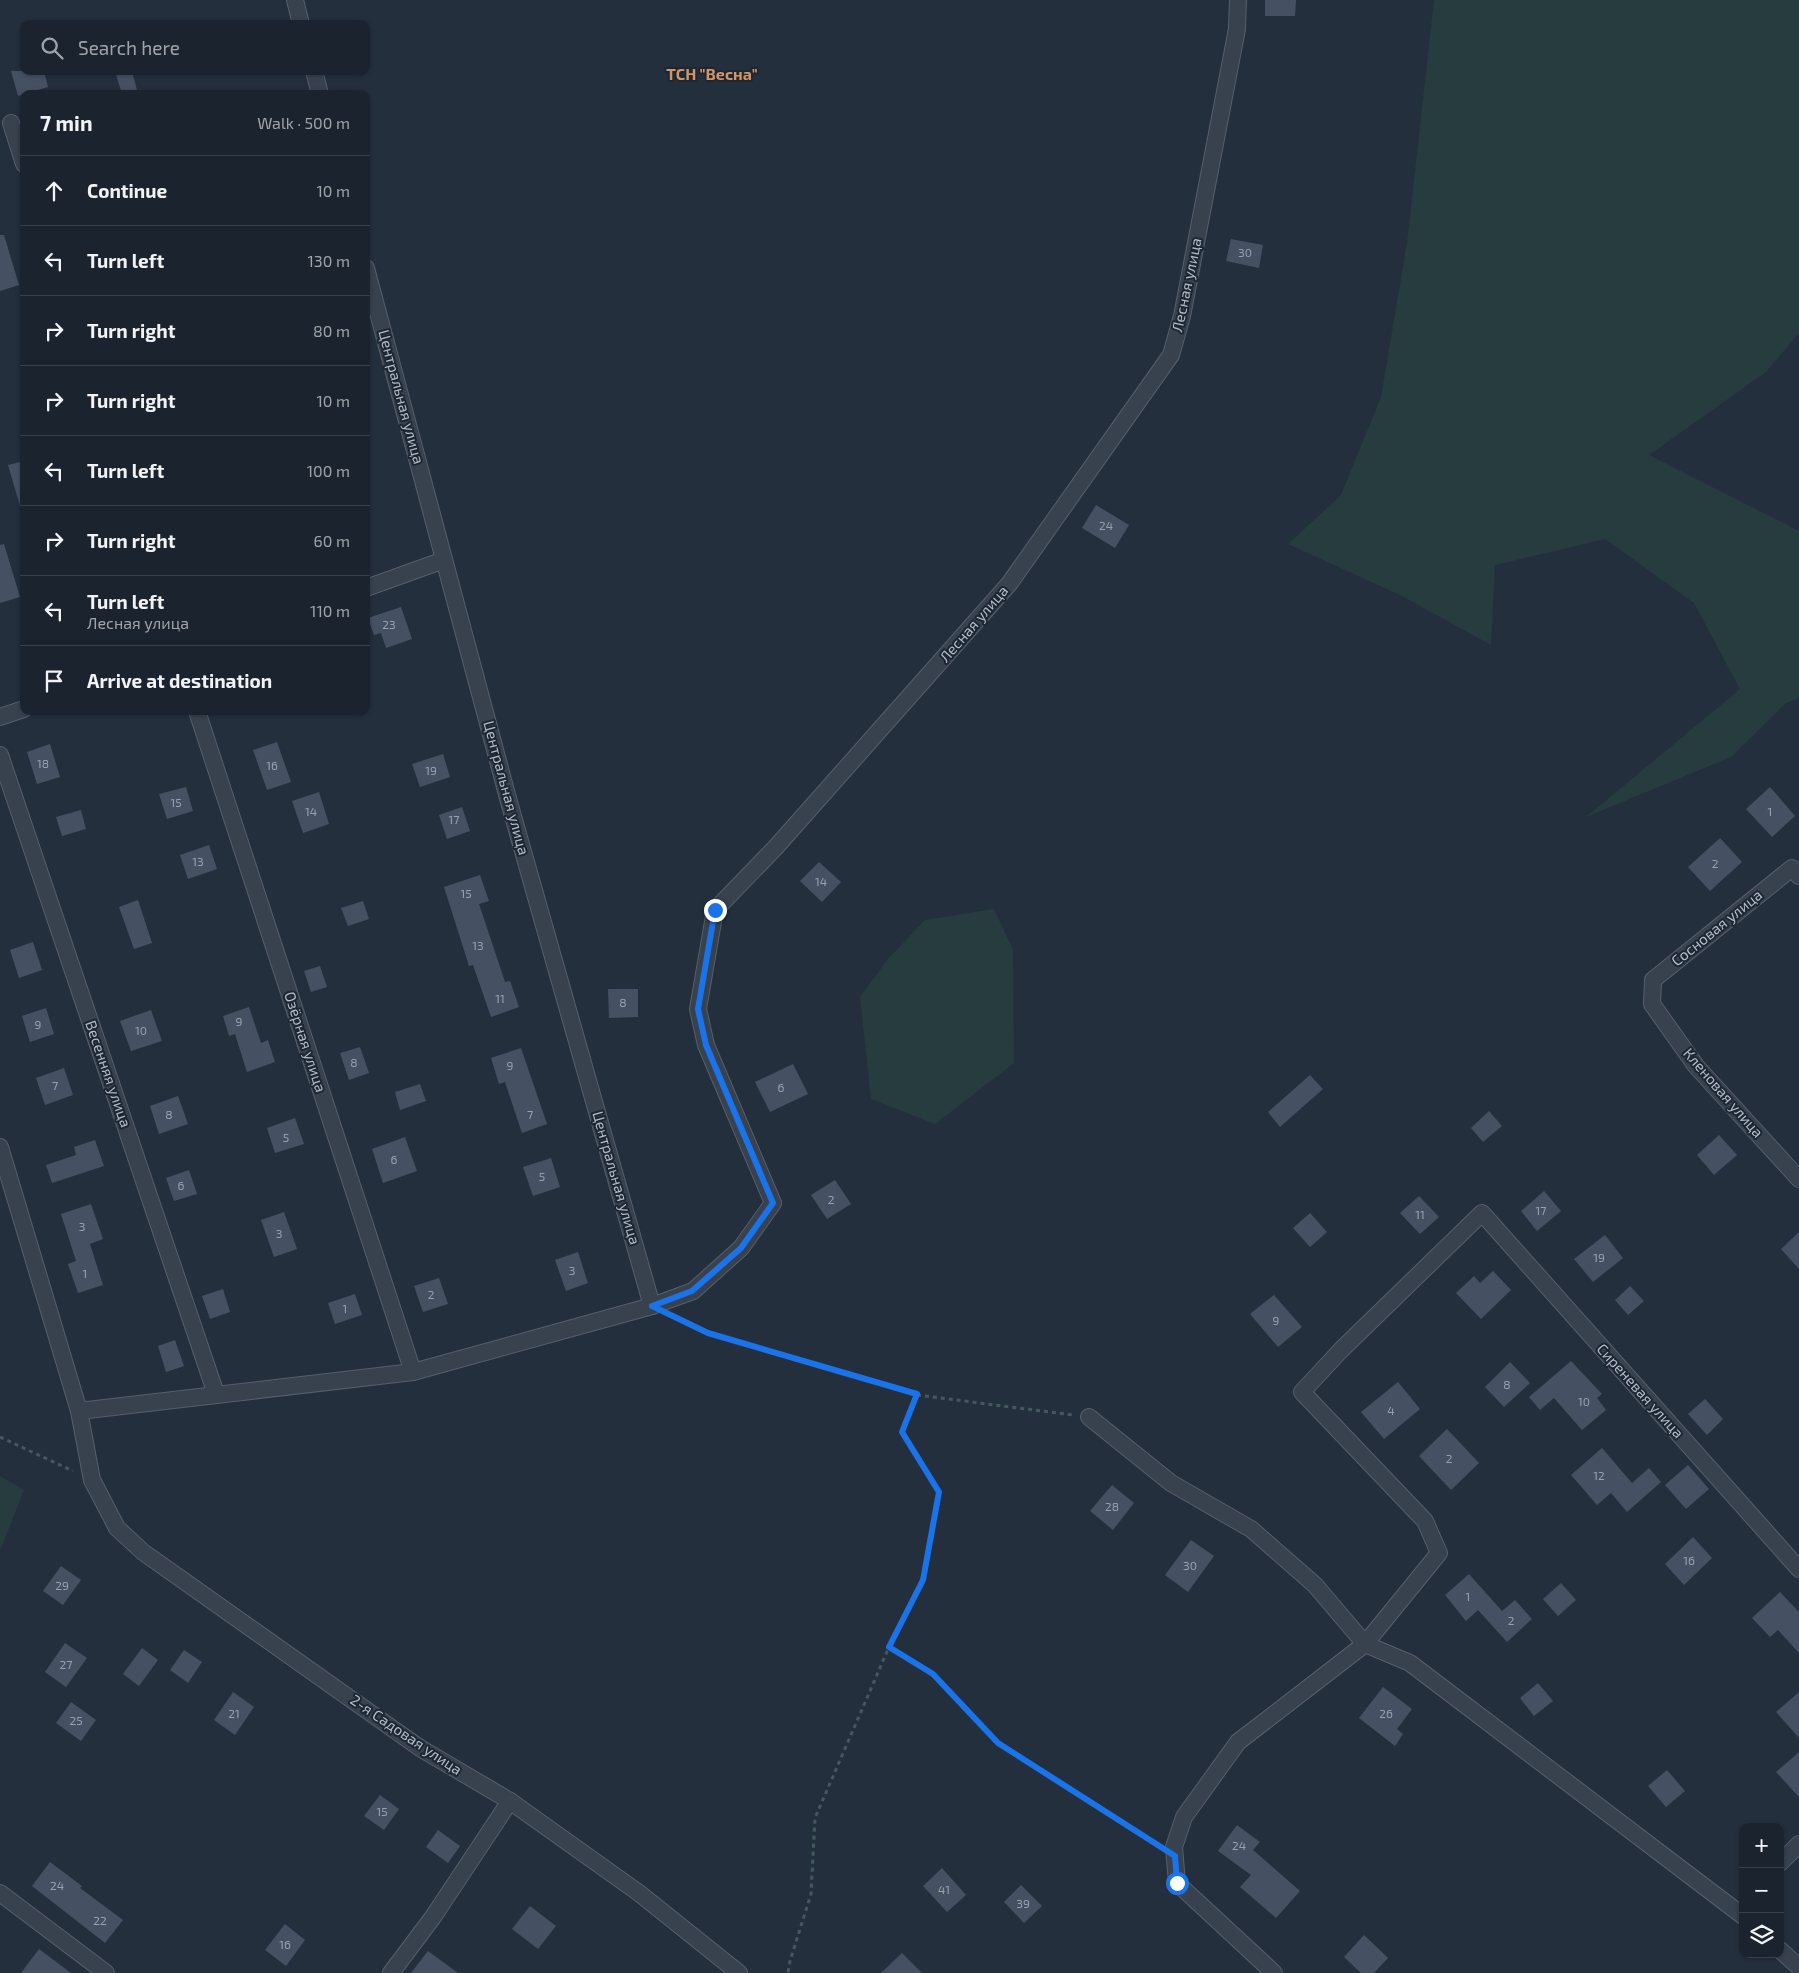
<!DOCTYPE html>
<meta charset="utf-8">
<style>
:root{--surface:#1b232e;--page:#282f3a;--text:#f1f3f6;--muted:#a0a4aa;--line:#39404a}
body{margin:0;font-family:"Exo 2",sans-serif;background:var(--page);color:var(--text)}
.controls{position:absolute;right:15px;bottom:15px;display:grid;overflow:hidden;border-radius:10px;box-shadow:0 1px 4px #0004}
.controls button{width:45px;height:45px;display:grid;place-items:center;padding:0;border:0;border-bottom:1px solid var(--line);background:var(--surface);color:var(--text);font:25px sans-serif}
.stop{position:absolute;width:15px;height:15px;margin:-11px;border:4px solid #1a73e8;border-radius:50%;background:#fff}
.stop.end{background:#1a73e8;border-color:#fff;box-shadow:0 1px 5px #0008}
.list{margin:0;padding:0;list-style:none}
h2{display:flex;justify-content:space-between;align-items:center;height:65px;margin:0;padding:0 20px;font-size:21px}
h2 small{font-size:16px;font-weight:400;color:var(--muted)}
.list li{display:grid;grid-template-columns:32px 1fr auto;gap:15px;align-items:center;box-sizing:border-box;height:70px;padding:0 20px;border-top:1px solid var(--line)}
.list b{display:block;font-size:19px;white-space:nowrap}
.list p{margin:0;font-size:16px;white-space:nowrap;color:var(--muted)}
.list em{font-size:16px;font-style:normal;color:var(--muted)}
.icon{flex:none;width:28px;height:28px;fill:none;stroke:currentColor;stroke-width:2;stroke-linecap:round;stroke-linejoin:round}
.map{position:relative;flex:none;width:1799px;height:1973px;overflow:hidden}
.search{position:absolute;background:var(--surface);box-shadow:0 1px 4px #0004;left:20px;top:20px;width:350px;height:55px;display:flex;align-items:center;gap:12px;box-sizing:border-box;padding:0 18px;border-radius:10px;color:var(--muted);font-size:19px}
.panel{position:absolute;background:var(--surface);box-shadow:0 1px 4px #0004;left:20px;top:90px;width:350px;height:625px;border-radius:10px}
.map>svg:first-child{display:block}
.green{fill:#263c3f}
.building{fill:#455162}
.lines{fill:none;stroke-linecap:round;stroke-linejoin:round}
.street-casing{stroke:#565f6c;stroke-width:18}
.path{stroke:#44595c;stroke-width:3;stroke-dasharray:4 4;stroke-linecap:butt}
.street{stroke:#38414e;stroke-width:16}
.route{stroke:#1a73e8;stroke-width:6}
.labels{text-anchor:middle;stroke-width:4;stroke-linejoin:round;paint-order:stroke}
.number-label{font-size:12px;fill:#98a1af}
.street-label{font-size:15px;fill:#b4bcc9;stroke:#1d2633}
.neighbourhood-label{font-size:16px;font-weight:bold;fill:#d59563;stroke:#1d2633}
</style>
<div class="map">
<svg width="1799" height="1973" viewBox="0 0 1799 1973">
<rect width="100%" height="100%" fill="#242f3e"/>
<g class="green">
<polygon points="1434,0 1799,0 1799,333 1766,372 1649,455 1799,531 1799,698 1786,703 1731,757 1586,817 1740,689 1694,603 1605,539 1495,565 1491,645 1402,596 1288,544 1341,495 1381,397 1407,243"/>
<polygon points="994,909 1013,950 1014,1063 935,1124 871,1099 860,997 888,959 925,920"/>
<polygon points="0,1476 24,1490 0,1551"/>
</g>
<g class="building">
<polygon points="1265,0 1296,0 1295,16 1265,16"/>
<polygon points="11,71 44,71 48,87 18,96"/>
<polygon points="115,71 132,71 138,94 122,94"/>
<polygon points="0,235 4,235 19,285 0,291"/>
<polygon points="1231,239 1263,245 1259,268 1226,261"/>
<polygon points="24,461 24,506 20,506 8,465"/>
<polygon points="1096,505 1129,525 1115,548 1082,528"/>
<polygon points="4,544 20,597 0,603 0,545"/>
<polygon points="401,607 412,639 386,648 381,633 374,635 368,618"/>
<polygon points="277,742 291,782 267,790 253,750"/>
<polygon points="50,744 60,777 37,784 27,752"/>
<polygon points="443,754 450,777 420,787 412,764"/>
<polygon points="186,787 193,811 167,819 159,794"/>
<polygon points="1770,787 1795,816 1772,837 1746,809"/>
<polygon points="319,792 329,824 303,833 292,801"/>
<polygon points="462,807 470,831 447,839 439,815"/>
<polygon points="81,810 86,829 62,836 56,817"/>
<polygon points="1720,838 1742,862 1710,891 1688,867"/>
<polygon points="209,845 217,869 188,879 180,855"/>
<polygon points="819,862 841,882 822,902 800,881"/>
<polygon points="480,875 489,901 479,904 505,982 510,981 519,1007 491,1017 473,965 469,966 444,887"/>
<polygon points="138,900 152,943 134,949 119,907"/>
<polygon points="363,901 369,919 348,926 341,908"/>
<polygon points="33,942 42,970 19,978 10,950"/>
<polygon points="320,966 327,987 311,992 304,971"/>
<polygon points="608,989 638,989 638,1017 609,1018"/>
<polygon points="249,1007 261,1043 268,1040 275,1062 247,1072 235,1034 229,1036 223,1016"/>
<polygon points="46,1008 54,1034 30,1042 22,1016"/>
<polygon points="151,1010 162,1041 131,1051 120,1021"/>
<polygon points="360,1047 369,1073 349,1080 340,1053"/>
<polygon points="521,1048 547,1124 522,1133 505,1082 499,1084 491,1058"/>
<polygon points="793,1064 808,1094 770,1112 755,1082"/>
<polygon points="64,1068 73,1095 45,1105 36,1078"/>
<polygon points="1310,1075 1323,1089 1280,1127 1268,1112"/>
<polygon points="420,1084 426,1101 400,1110 395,1092"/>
<polygon points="178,1096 188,1124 159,1134 150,1106"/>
<polygon points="1489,1111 1502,1126 1483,1142 1471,1128"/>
<polygon points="295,1118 304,1144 275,1153 267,1128"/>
<polygon points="1719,1135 1737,1155 1714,1175 1697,1155"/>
<polygon points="405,1137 417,1171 383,1183 372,1149"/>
<polygon points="95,1140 104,1166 52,1183 46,1165 76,1155 74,1147"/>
<polygon points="551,1158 560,1187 533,1196 523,1167"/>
<polygon points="189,1170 197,1194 174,1201 166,1178"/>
<polygon points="835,1180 851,1204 827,1219 811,1195"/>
<polygon points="1544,1191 1561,1211 1537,1231 1521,1211"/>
<polygon points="1419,1196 1439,1217 1420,1234 1400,1213"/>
<polygon points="91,1204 103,1239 90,1244 103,1285 78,1293 68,1264 76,1261 61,1214"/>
<polygon points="284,1212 297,1249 274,1257 261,1220"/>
<polygon points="1310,1213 1327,1232 1310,1247 1293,1228"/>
<polygon points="1799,1232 1799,1269 1781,1249"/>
<polygon points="1605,1235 1623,1258 1593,1282 1574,1259"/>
<polygon points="578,1252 588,1283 566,1291 555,1260"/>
<polygon points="1493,1271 1511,1290 1481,1319 1456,1293 1474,1276 1480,1283"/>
<polygon points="439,1278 448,1304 423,1312 414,1286"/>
<polygon points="1630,1286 1644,1301 1628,1315 1615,1300"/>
<polygon points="223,1289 230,1312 210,1319 202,1296"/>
<polygon points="355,1294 362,1315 335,1324 328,1303"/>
<polygon points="1274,1295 1302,1327 1278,1347 1250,1314"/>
<polygon points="175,1340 184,1366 166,1372 158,1346"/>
<polygon points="1571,1361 1602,1394 1597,1398 1606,1410 1582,1430 1554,1398 1540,1410 1529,1397"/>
<polygon points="1510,1362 1530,1383 1504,1407 1485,1387"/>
<polygon points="1398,1382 1420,1409 1384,1439 1361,1412"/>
<polygon points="1705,1399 1723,1419 1707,1435 1688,1414"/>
<polygon points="1447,1429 1479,1463 1451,1490 1419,1456"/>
<polygon points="1602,1448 1632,1483 1649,1468 1661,1482 1627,1512 1611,1493 1597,1505 1571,1475"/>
<polygon points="1688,1465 1709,1489 1686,1509 1665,1485"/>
<polygon points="1112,1485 1134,1503 1113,1530 1090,1511"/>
<polygon points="1693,1537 1712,1558 1684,1585 1665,1564"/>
<polygon points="1191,1540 1214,1556 1188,1592 1165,1575"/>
<polygon points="61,1566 81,1580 63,1605 43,1591"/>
<polygon points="1469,1574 1502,1611 1515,1600 1532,1619 1507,1642 1478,1610 1466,1621 1445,1595"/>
<polygon points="1561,1583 1576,1600 1558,1616 1543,1599"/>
<polygon points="1780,1592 1799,1612 1799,1653 1778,1630 1770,1637 1752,1618"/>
<polygon points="65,1643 87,1658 66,1687 45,1672"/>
<polygon points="142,1648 158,1660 139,1686 123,1674"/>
<polygon points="184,1650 202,1662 188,1683 170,1670"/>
<polygon points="1538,1683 1553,1701 1534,1716 1520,1698"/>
<polygon points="1383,1687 1412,1709 1397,1729 1403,1734 1395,1746 1359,1718"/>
<polygon points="233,1692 254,1707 235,1735 214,1720"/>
<polygon points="1799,1692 1799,1738 1776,1712"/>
<polygon points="71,1702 96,1720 81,1741 56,1723"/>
<polygon points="1799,1752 1799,1797 1776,1772"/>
<polygon points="1667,1770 1685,1791 1666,1807 1648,1786"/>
<polygon points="380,1795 399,1809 384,1830 364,1816"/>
<polygon points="1237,1825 1260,1842 1253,1850 1300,1891 1276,1918 1240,1887 1251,1875 1218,1851"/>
<polygon points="438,1830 460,1846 448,1863 426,1847"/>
<polygon points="50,1862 82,1886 80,1888 123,1920 105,1943 32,1886"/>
<polygon points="942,1868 966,1895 947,1912 923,1886"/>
<polygon points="1021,1885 1042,1906 1024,1923 1004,1902"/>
<polygon points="530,1906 556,1926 538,1949 512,1929"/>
<polygon points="285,1924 305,1940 286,1966 265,1950"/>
<polygon points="1364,1935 1388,1958 1374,1973 1361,1973 1344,1957"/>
<polygon points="39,1949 71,1973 21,1973"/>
<polygon points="428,1951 458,1973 411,1973"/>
<polygon points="902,1953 922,1973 881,1973"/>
</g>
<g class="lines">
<defs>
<g id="street">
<polyline points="295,0 301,24"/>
<polyline points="314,71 320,94"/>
<polyline points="11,123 24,164"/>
<polyline points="366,268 509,802 652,1306"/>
<polyline points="366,588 444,560"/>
<polyline points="197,711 413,1372"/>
<polyline points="0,717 24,709"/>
<polyline points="0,755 216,1394"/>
<polyline points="1799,876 1792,868 1653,980 1652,1004 1696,1066 1799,1179"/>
<polyline points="0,1147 79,1411 92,1480 117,1528 143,1552 420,1748 510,1801 639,1893 739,1973"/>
<polyline points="79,1411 413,1372 652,1306 693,1291 741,1248 773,1203 706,1045 698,1009 715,910 776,847 1009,584 1171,355 1182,316 1237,29 1238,0"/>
<polyline points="1089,1417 1171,1483 1251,1529 1315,1585 1365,1644 1410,1663 1743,1916"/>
<polyline points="1780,1863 1799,1844"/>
<polyline points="0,1893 106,1973"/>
<polyline points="1780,1950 1799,1967"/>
<polyline points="391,1973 433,1917 510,1801"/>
<polyline points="1274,1973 1177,1883 1174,1847 1184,1817 1238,1742 1365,1644 1439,1553 1425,1521 1302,1392 1341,1350 1482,1213 1799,1569"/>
</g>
</defs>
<use href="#street" class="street-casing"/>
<g class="path">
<polyline points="673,1316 707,1333 917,1395 902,1432 939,1492 923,1580 889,1647 815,1818 811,1894 790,1961 788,1973"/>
<polyline points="917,1395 1073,1415"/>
<polyline points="0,1437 73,1471"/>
<polyline points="889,1647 933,1673 998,1743 1159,1845"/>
</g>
<use href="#street" class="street"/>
</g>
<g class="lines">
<polyline class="route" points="715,910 698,1009 706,1045 773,1203 741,1248 692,1291 652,1306 708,1333 917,1394 902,1432 939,1492 923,1580 889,1647 933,1674 998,1743 1175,1856 1177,1883"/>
</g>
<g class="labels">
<g class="number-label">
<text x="1245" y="257">30</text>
<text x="1106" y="530">24</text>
<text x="389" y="629">23</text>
<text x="43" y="768">18</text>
<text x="272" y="770">16</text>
<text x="431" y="775">19</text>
<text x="176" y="807">15</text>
<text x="311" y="816">14</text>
<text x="1770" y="816">1</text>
<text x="454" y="824">17</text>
<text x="198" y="866">13</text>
<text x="1715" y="868">2</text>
<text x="821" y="886">14</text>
<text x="466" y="898">15</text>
<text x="478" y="950">13</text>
<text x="500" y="1003">11</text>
<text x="623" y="1007">8</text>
<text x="239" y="1026">9</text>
<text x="38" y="1029">9</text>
<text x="141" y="1035">10</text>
<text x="354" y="1067">8</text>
<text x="510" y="1070">9</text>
<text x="55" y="1090">7</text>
<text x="781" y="1092">6</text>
<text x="169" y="1119">8</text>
<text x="530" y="1119">7</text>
<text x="286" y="1142">5</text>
<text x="394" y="1164">6</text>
<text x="542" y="1181">5</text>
<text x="181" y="1190">6</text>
<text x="831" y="1204">2</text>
<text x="1541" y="1215">17</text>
<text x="1420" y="1219">11</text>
<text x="82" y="1231">3</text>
<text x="279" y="1238">3</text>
<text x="1599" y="1262">19</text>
<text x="572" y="1275">3</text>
<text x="85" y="1278">1</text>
<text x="431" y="1299">2</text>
<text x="345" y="1313">1</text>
<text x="1276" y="1325">9</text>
<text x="1507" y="1389">8</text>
<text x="1584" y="1406">10</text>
<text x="1391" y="1415">4</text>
<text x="1449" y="1463">2</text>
<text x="1599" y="1480">12</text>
<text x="1112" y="1511">28</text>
<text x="1689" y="1565">16</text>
<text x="1190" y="1570">30</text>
<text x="62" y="1590">29</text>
<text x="1468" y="1601">1</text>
<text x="1511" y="1625">2</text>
<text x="66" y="1669">27</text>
<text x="234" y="1718">21</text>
<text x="1386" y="1718">26</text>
<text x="76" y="1725">25</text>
<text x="382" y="1816">15</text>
<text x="1239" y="1850">24</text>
<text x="57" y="1890">24</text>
<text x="944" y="1894">41</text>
<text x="1023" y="1908">39</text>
<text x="100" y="1925">22</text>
<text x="285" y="1949">16</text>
</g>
<g class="street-label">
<text transform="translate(1187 285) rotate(-78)" y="5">Лесная улица</text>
<text transform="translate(401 397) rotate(75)" y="5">Центральная улица</text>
<text transform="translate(974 624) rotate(-49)" y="5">Лесная улица</text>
<text transform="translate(506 788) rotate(75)" y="5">Центральная улица</text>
<text transform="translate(1717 928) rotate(-39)" y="5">Сосновая улица</text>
<text transform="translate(305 1042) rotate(72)" y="5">Озёрная улица</text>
<text transform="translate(108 1074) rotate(71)" y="5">Весенняя улица</text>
<text transform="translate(1723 1093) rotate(49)" y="5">Кленовая улица</text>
<text transform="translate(616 1178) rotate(74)" y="5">Центральная улица</text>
<text transform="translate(1640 1391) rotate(48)" y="5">Сиреневая улица</text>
<text transform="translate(406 1735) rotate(34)" y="5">2-я Садовая улица</text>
</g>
<g class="neighbourhood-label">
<text x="712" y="80">ТСН "Весна"</text>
</g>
</g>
</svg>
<div class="controls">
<button>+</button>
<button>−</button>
<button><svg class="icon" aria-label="layers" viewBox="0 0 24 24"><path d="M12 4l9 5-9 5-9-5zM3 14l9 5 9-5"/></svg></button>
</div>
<div class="stop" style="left:1177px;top:1883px"></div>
<div class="stop end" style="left:715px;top:910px"></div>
<div class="search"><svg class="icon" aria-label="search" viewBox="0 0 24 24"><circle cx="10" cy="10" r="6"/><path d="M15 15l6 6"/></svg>Search here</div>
<section class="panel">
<h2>7 min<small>Walk · 500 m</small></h2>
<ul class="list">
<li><svg class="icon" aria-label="ahead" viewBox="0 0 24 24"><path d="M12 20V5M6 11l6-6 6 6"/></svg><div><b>Continue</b></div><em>10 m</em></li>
<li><svg class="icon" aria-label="left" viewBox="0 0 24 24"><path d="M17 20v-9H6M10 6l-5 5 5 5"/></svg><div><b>Turn left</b></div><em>130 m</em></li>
<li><svg class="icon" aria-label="right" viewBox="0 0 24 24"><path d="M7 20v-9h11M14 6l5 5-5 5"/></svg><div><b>Turn right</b></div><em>80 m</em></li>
<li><svg class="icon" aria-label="right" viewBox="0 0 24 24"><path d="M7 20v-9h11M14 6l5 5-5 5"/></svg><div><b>Turn right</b></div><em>10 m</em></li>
<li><svg class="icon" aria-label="left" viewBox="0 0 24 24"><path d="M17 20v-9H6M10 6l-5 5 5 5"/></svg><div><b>Turn left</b></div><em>100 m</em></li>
<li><svg class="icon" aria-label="right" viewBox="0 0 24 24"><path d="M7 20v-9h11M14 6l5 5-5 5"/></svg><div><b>Turn right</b></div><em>60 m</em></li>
<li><svg class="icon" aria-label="left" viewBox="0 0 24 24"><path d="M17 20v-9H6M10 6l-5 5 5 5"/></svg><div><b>Turn left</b><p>Лесная улица</p></div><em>110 m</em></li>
<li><svg class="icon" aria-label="arrive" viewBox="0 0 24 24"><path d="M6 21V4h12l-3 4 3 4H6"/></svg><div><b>Arrive at destination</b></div></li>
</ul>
</section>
</div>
